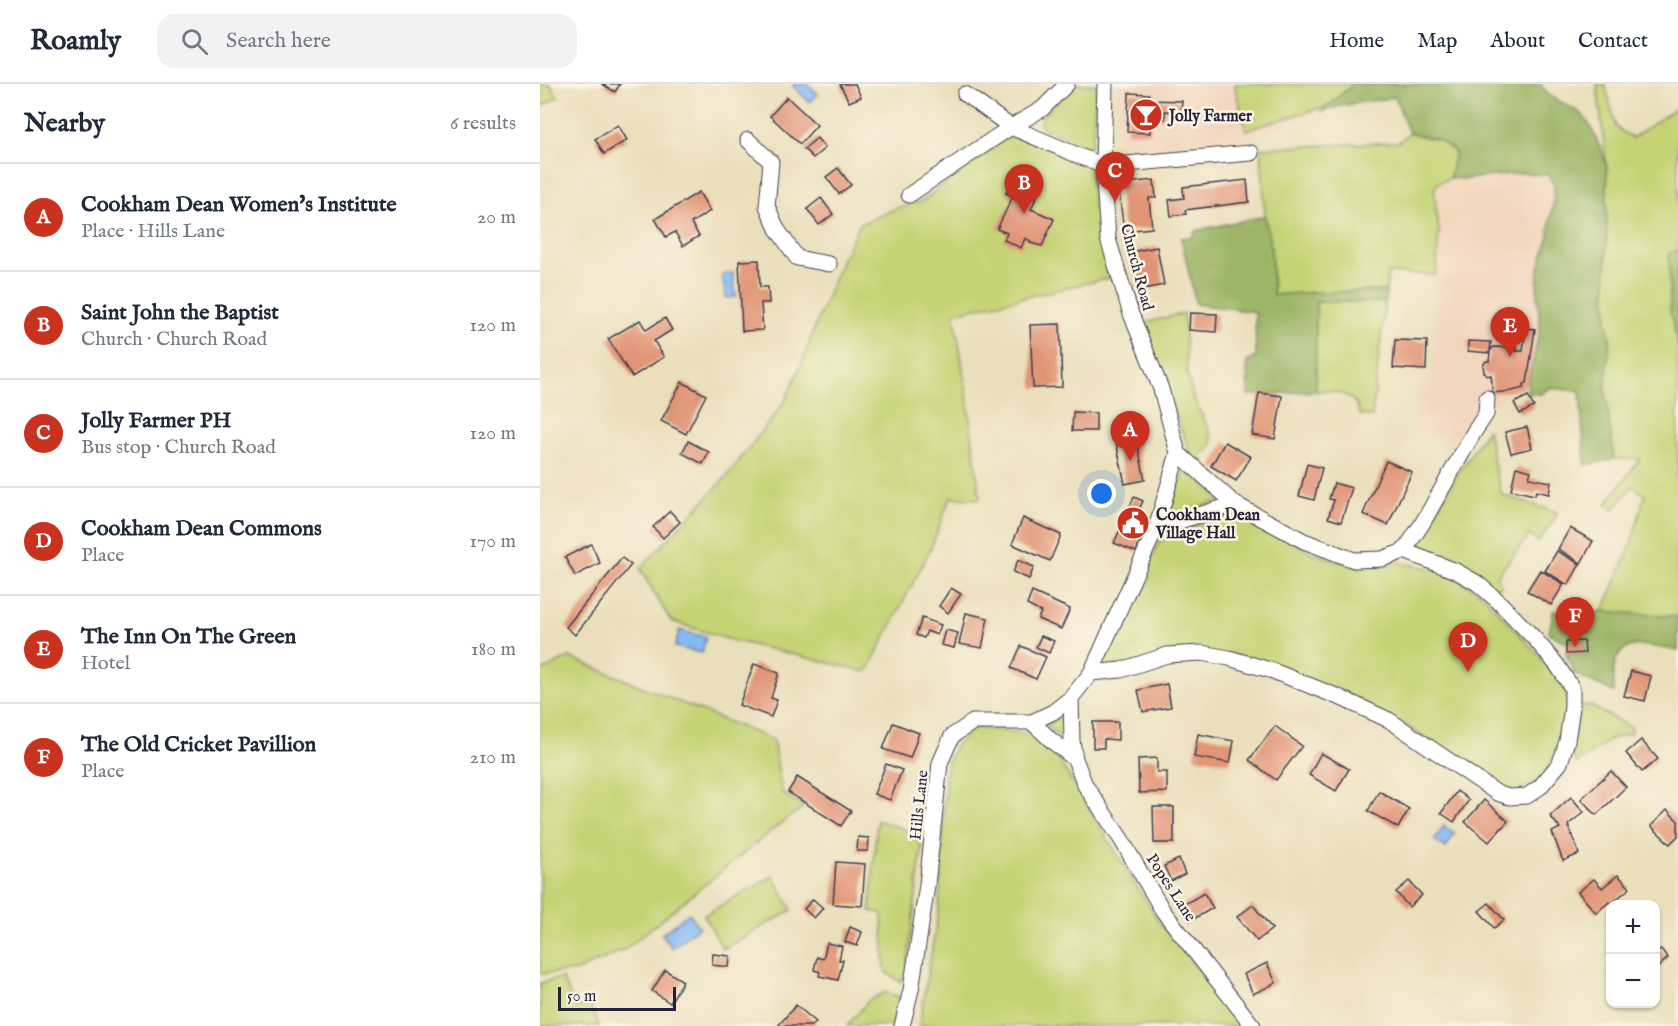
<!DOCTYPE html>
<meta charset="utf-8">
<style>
:root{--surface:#fff;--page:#f2f2f3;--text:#1f2937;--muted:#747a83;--line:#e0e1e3;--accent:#c8321e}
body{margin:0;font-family:"IM FELL English",serif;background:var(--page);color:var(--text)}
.controls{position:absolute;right:18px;bottom:18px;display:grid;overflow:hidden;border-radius:12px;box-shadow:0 2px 4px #0004}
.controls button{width:54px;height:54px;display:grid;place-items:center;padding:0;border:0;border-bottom:2px solid var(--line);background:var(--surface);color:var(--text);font:30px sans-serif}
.scale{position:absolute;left:18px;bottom:15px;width:118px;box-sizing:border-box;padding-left:6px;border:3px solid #22223b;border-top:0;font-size:16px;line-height:21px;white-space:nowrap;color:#22223b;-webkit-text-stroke:4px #fcf5e5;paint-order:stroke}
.you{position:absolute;left:562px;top:410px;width:21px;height:21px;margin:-15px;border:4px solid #fff;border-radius:50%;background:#1a73e8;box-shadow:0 0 0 9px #1a73e833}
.badge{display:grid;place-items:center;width:39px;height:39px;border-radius:50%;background:var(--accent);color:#fff;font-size:20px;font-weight:700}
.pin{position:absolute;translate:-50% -50px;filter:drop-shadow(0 2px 3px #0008)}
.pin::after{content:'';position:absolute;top:32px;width:21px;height:18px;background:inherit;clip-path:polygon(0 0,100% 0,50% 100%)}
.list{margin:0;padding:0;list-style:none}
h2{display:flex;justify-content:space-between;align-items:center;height:78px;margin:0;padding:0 24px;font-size:26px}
h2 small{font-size:20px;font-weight:400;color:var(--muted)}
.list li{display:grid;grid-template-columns:39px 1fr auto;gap:18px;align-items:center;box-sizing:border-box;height:108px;padding:0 24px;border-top:2px solid var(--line)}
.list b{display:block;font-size:22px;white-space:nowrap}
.list p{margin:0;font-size:20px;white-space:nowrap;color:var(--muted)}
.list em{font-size:20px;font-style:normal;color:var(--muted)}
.icon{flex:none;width:33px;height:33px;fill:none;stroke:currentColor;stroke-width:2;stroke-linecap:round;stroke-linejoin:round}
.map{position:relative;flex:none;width:1138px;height:942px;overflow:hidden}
header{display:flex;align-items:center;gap:36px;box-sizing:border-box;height:84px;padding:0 30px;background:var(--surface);border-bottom:2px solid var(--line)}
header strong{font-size:28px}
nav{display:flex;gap:33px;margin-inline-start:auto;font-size:21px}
.search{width:420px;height:54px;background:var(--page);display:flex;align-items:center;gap:15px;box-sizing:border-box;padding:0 21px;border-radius:18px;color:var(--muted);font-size:22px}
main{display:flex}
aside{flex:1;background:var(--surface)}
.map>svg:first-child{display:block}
.built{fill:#f2d5bd}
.green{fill:#c5d374;stroke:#747a58;stroke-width:1.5}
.forest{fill:#9cb566;stroke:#5f6c50;stroke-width:1.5}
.water{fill:#85b9f3;stroke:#546e97;stroke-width:1.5}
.building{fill:#e19476}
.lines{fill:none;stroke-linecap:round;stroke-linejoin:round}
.minor-casing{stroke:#403e4e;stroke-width:17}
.minor{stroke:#fff;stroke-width:15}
.labels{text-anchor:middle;stroke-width:5;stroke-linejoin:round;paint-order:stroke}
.poi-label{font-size:16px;font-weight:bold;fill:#22223b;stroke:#fcf5e5;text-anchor:start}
.street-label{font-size:16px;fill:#22223b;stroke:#fcf5e5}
</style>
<header>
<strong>Roamly</strong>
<div class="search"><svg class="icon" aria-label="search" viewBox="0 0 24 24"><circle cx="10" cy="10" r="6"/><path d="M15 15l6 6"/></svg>Search here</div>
<nav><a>Home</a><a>Map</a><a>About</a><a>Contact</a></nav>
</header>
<main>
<aside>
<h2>Nearby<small>6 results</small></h2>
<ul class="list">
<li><span class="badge">A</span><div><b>Cookham Dean Women's Institute</b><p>Place · Hills Lane</p></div><em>20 m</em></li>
<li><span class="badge">B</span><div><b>Saint John the Baptist</b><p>Church · Church Road</p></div><em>120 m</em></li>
<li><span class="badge">C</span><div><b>Jolly Farmer PH</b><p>Bus stop · Church Road</p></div><em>120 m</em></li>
<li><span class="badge">D</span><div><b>Cookham Dean Commons</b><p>Place</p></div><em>170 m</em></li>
<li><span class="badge">E</span><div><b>The Inn On The Green</b><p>Hotel</p></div><em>180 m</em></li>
<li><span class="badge">F</span><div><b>The Old Cricket Pavillion</b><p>Place</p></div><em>210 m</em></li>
</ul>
</aside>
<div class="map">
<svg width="1138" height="942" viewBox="0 0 1138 942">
<rect width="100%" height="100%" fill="#fcf5e5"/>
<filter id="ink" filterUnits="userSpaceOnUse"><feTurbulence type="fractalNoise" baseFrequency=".0167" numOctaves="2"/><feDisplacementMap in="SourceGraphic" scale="12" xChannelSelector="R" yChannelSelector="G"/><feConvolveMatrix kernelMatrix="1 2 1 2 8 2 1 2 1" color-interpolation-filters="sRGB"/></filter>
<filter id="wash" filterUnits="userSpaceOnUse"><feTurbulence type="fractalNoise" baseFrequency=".008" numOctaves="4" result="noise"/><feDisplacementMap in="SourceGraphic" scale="24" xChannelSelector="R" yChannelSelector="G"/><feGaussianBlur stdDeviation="1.35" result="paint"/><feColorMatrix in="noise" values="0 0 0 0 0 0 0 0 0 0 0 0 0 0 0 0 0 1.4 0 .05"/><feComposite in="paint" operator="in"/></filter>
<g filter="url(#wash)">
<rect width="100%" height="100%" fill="#eadfbb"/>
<g class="built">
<polygon points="580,0 783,0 787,22 780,28 686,62 577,74"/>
<polygon points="983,89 1008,91 1014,101 1013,121 1010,136 1009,152 999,184 997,200 1000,244 988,302 986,302 986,305 979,306 937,327 917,360 872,344 881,309 893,298 899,147 894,106 896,101 909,94 925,95"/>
</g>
<g class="green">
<polygon points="0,0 10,0 18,13 0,23"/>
<polygon points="534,0 557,0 552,60 547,64 503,44 500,40 501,34"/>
<polygon points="694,0 814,0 787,22 706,46"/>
<polygon points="1057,0 1065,0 1076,43 1092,54 1138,23 1138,533 1063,527 1090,463 1105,411 1092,402 1074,425 1066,420 1100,375 1074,375 1065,304 1070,255 1067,238 1066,212 1067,85"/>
<polygon points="869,49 899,56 915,68 910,94 902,97 896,101 894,106 899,147 896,191 848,189 846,207 776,208 733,211 731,165 725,132 721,64 858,58"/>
<polygon points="481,50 550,82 553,124 558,126 570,194 414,229 426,303 440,415 410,414 390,466 327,588 191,556 131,537 100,485 189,390 245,317 262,279 274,245 303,173 320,140 357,124 382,117 465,55"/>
<path d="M776 218H845L832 333 819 330C817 309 793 306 776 307Z"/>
<path d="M644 229 647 289 653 313 671 350 672 359 668 368 663 367 660 375 664 377 659 385C649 368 642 348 635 329 624 299 614 269 605 239Z"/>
<polygon points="948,345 955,386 962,411 1017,428 1016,433 998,458 989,451 957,492 961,503 953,504 879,465 879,457 919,388"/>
<polygon points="645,384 683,416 627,432"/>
<polygon points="699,428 770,468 817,484 858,478 907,488 942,510 1017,591 1025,607 1028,619 1017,670 1004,689 990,702 978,706 965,706 868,643 692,570 574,582 568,581 565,575 620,456 653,442"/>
<polygon points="29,573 233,656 242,709 265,722 236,743 84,866 36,887 0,890 0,588"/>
<polygon points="1049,621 1092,644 1091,649 1071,655 1037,679 1031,670 1039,622"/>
<polygon points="525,630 524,658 506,641"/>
<path d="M436 644 490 650 502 656 514 668 617 835 703 942H379L399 824 406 683C414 662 417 657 436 644Z"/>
<polygon points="337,736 373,748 382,763 366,890 360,898 345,887 342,829 330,827"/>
<polygon points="233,792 252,826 183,865 164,831"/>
<polygon points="22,894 36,924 49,919 59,942 0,942 0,899"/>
<polygon points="346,908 359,913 354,942 307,942 329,916"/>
</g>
<g class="forest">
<path d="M814 0H1001C1008 15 1027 19 1040 29 1049 35 1065 72 1067 85L1066 212 1067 238 1070 255 1065 304 1074 375 1045 381 1040 307 1009 304 1001 310 986 309 1000 244 997 200 999 184 1009 152 1010 136 1013 121 1014 101 1008 91 983 89 925 95 910 94 915 68 899 56 869 49 855 13 799 22 780 28Z"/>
<polygon points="725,132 731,165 733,211 776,208 846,207 845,218 776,218 776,307 708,311 707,278 716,273 715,228 656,220 641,154 652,153 655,147"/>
<polygon points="1138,166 1138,264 1130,226 1129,169"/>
<path d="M1013 527C1027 529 1047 534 1060 527L1138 533V567C1114 563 1080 550 1074 584 1073 592 1074 601 1074 608L1035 590 1026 570 1044 569V557L1026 558 1009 549Z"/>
</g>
<g class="water">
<polygon points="254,0 268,0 278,10 269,18 253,2"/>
<polygon points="193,189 196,213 186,214 182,190"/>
<polygon points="954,240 972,241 971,251 954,250"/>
<polygon points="139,546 166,553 162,569 135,563"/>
<polygon points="904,742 915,749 906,764 894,756"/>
<polygon points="149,829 159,843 132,864 122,850"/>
</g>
<g id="blocks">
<g class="building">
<polygon points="62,0 80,0 75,8"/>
<polygon points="300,0 315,0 321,13 309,18"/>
<polygon points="589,9 609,10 609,16 642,17 641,28 625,27 625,35 611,34 610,49 587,48"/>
<polygon points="247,13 277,41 260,60 230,32"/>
<polygon points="78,41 87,56 64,70 55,55"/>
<polygon points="277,54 285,64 273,74 264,65"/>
<polygon points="298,84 311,101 299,110 286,93"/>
<polygon points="614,96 616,114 609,114 612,144 584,147 578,100"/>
<polygon points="707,96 709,118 645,126 646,130 631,132 629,116 644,114 643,103"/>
<polygon points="480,98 500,106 491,125 514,135 502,162 490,159 491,157 485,154 481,164 464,156 467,149 457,145 473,112 466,109 467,106 469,103 476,106"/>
<polygon points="159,108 170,127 151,139 159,152 143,162 135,148 126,153 115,135"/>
<polygon points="281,114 293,130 279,141 267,125"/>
<polygon points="617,163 624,201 598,206 591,168"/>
<polygon points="219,176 220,203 228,203 229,219 221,219 223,246 202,247 199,177"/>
<polygon points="650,229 677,230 676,248 649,246"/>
<polygon points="125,234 132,246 114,257 124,273 92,293 68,255 100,236 106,246"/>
<polygon points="520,240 522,303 493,304 490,241"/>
<polygon points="986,244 995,245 987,299 984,300 984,304 972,307 953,309 951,291 947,292 944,288 943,281 946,277 949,277 950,269 928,267 928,257 951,258 950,267 953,263 977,264 976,267 983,267"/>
<polygon points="855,256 887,257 886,286 853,284"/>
<polygon points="142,298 166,311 146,350 121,337"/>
<polygon points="719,309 742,312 735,355 712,351"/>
<polygon points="988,312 994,323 980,330 974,319"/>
<polygon points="533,328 556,329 556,347 532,347"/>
<polygon points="987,343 992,364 971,369 965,348"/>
<polygon points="596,353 605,396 585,400 576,358"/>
<polygon points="148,357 169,368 163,380 142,369"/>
<polygon points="685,358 711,373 696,397 671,382"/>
<polygon points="846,377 872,388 848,441 823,430"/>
<polygon points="767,380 782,384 774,416 759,412"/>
<polygon points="976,383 991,387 989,394 1011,398 1009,410 996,407 995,411 971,406"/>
<polygon points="794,399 812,404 801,438 788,434 794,416 789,415"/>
<polygon points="594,413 603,417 598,428 604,430 600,438 607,441 596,468 574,459"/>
<polygon points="130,427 140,438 123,454 113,443"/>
<polygon points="483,434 521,451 510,477 472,460"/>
<polygon points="1030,444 1053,457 1041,479 1018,465"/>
<polygon points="51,460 60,479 35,492 25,473"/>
<polygon points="1017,467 1040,480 1028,501 1005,487"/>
<polygon points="82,474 91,481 35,551 26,543"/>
<polygon points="478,476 494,483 489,495 473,488"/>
<polygon points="1000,486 1024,500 1011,521 987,507"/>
<polygon points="411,504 421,510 408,529 399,522"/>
<polygon points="492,508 530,525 521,545 498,535 501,528 487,521"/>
<polygon points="426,529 448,534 442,564 419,560"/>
<polygon points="382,534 401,541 397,551 387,547 384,554 376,551"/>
<polygon points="405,546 418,549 414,564 401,561"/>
<polygon points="501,552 514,557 509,569 496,563"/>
<polygon points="1044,557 1045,569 1026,570 1026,558"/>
<polygon points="481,562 506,573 496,595 471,584"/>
<polygon points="214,580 239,589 231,614 237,616 231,633 199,621"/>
<polygon points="1091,587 1111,592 1105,617 1084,612"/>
<polygon points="627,600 631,623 603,628 598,606"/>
<polygon points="553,638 578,638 578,656 564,655 564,664 553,664"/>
<polygon points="353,639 379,649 370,674 343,665"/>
<polygon points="735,642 762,662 736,696 709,676"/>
<polygon points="658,650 694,657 690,679 654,673"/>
<polygon points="1101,656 1118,675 1102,688 1086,669"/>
<polygon points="781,669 809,685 796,707 769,691"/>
<polygon points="617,674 617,688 627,688 627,708 599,709 598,675"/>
<polygon points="346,680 362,686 350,716 334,710"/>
<polygon points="1071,687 1086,703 1056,731 1041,715"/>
<polygon points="257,693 311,727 301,742 248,708"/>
<polygon points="839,707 869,725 858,744 828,727"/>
<polygon points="917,707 929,716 914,738 901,729"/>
<polygon points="1031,713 1044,728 1028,741 1039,770 1023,777 1012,748 1020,744 1010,732"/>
<polygon points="944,716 968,737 949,758 925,738"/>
<polygon points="613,723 634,723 634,759 614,759"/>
<polygon points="1127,726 1138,737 1138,752 1130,760 1111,742"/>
<polygon points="318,753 329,754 328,767 317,767"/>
<polygon points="639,775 645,790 631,797 624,782"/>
<polygon points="296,778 325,780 322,822 293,820"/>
<polygon points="1078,791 1090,804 1071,820 1069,818 1056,829 1038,808 1054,795 1062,804"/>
<polygon points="869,797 882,811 869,823 856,808"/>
<polygon points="664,809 673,824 650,837 641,822"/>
<polygon points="273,815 283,824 274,834 264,825"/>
<polygon points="949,819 964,836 954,844 939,827"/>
<polygon points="713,821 732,845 717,857 697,833"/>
<polygon points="310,843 322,848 317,862 305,858"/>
<polygon points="287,859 302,862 299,876 303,876 298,896 279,892 280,888 274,886 277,873 283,875"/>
<polygon points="1121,865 1128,874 1116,885 1116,870"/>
<polygon points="173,870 190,872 189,883 172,881"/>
<polygon points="727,879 736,899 713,910 704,890"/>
<polygon points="125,886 143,897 130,919 112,907"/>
<polygon points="256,921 276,938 272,942 238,942"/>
</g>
</g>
</g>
<g filter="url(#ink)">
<use href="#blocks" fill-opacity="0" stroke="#403e4e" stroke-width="1.5"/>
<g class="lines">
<defs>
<g id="minor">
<polyline points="425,10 471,43 563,82 711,69"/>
<polyline points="208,56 231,78 227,122 237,145 257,174 289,180"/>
<polyline points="369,111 471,43 502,25 527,0"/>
<polyline points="638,369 695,420 764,457 814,476 842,475 864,467 882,440 934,348 946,330 947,314"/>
<polyline points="616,444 695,420"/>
<polyline points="551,589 581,586 627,571 661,569 689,574 733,587 801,614 849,636 957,709 969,713 987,712 1000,703 1020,679 1027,657 1032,623 1032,604 1017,581 995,555 958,517 937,499 916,487 864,467"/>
<polyline points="531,614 532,657 535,675 545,701 581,755 623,827 713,942"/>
<polyline points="492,638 512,657 535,675"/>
<polyline points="362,942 371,906 387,801 400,679 412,652 433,638 492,638 513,628 531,614 551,589 616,444 638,369 621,305 591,230 568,155 563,82 565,0"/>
</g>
</defs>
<use href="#minor" class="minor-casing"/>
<use href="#minor" class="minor"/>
</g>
</g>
<defs>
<symbol id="bar-disc" viewBox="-11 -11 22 22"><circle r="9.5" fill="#c8321e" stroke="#fcf5e5"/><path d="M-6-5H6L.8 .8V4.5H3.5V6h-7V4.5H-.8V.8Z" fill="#fff"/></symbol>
<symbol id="civic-disc" viewBox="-11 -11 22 22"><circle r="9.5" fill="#c8321e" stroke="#fcf5e5"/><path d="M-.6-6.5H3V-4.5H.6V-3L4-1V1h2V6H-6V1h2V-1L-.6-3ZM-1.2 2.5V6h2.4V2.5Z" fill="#fff"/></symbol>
</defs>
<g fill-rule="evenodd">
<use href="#bar-disc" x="587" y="12" width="38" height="38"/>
<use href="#civic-disc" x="574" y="420" width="38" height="38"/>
</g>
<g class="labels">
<g class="poi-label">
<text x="629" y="37">Jolly Farmer</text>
<text x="616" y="436">Cookham Dean<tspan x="616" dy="18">Village Hall</tspan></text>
</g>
<g class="street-label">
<text transform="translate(598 183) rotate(75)" y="6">Church Road</text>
<text transform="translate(378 721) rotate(-84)" y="6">Hills Lane</text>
<text transform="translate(632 803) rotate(57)" y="6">Popes Lane</text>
</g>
</g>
</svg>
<div class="controls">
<button>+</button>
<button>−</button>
</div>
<div class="scale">50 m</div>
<div class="you"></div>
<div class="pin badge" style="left:590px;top:377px">A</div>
<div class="pin badge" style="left:484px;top:130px">B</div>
<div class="pin badge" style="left:575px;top:118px">C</div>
<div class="pin badge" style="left:928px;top:588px">D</div>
<div class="pin badge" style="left:970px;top:273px">E</div>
<div class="pin badge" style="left:1035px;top:563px">F</div>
</div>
</main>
